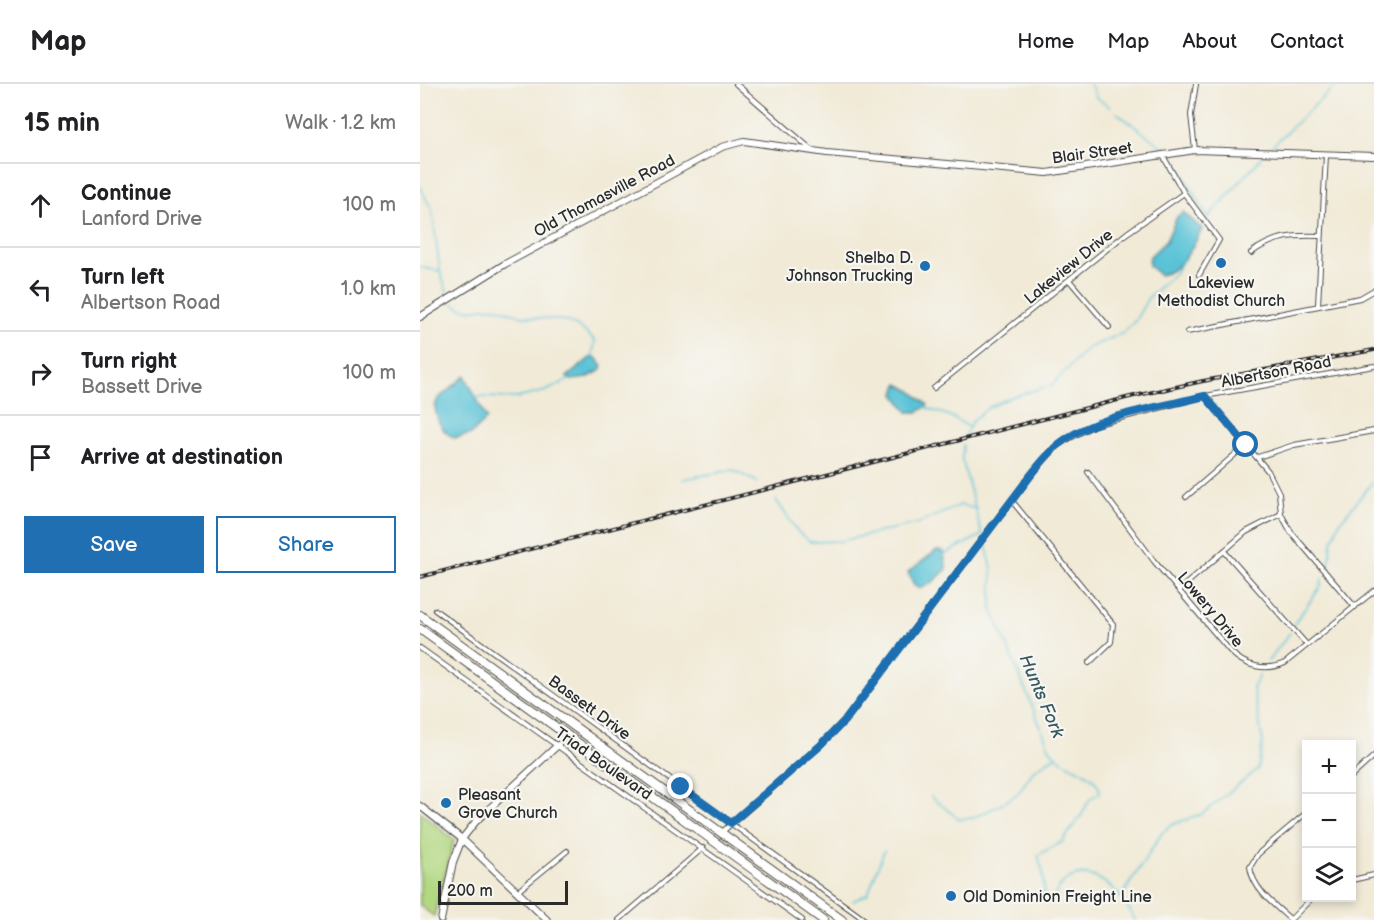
<!DOCTYPE html>
<meta charset="utf-8">
<style>
:root{--surface:#fff;--page:#f6f6f6;--text:#202124;--muted:#757577;--line:#e0e0e0;--accent:#1f6fb2}
body{margin:0;font-family:"Balsamiq Sans",sans-serif;background:var(--page);color:var(--text)}
.controls{position:absolute;right:18px;bottom:18px;display:grid;overflow:hidden;border-radius:0px;box-shadow:0 3px 9px #0003}
.controls button{width:54px;height:54px;display:grid;place-items:center;padding:0;border:0;border-bottom:2px solid var(--line);background:var(--surface);color:var(--text);font:30px sans-serif}
.scale{position:absolute;left:18px;bottom:15px;width:130px;box-sizing:border-box;padding-left:6px;border:3px solid #2b2b2b;border-top:0;font-size:16px;line-height:21px;white-space:nowrap;color:#2b2b2b;-webkit-text-stroke:4px #f6f6f2;paint-order:stroke}
.stop{position:absolute;width:18px;height:18px;margin:-14px;border:4px solid #1f6fb2;border-radius:50%;background:#fff}
.stop.end{background:#1f6fb2;border-color:#fff;box-shadow:0 2px 6px #0008}
.list{margin:0;padding:0;list-style:none}
h2{display:flex;justify-content:space-between;align-items:center;height:78px;margin:0;padding:0 24px;font-size:26px}
h2 small{font-size:20px;font-weight:400;color:var(--muted)}
.list li{display:grid;grid-template-columns:39px 1fr auto;gap:18px;align-items:center;box-sizing:border-box;height:84px;padding:0 24px;border-top:2px solid var(--line)}
.list b{display:block;font-size:22px;white-space:nowrap}
.list p{margin:0;font-size:20px;white-space:nowrap;color:var(--muted)}
.list em{font-size:20px;font-style:normal;color:var(--muted)}
.actions{display:flex;gap:12px;padding:18px 24px}
.actions a{flex:1;padding:14px 0;border:2px solid var(--accent);border-radius:0px;text-align:center;font-size:21px;color:var(--accent)}
.actions .main{background:var(--accent);color:#fff}
.icon{flex:none;width:33px;height:33px;fill:none;stroke:currentColor;stroke-width:2;stroke-linecap:round;stroke-linejoin:round}
.map{position:relative;flex:none;width:954px;height:836px;overflow:hidden}
header{display:flex;align-items:center;gap:36px;box-sizing:border-box;height:84px;padding:0 30px;background:var(--surface);border-bottom:2px solid var(--line)}
header strong{font-size:28px}
nav{display:flex;gap:33px;margin-inline-start:auto;font-size:21px}
main{display:flex}
aside{flex:1;background:var(--surface)}
.map>svg:first-child{display:block}
.green{fill:#b2d882;stroke:#6e8256;stroke-width:1.5}
.water{fill:#5ac3d7;stroke:#427781;stroke-width:1.5}
.lines{fill:none;stroke-linecap:round;stroke-linejoin:round}
.stream{stroke:#5ac3d7;stroke-width:1.5}
.street-casing{stroke:#494845;stroke-width:6}
.secondary-casing{stroke:#494845;stroke-width:8}
.highway-casing{stroke:#494845;stroke-width:10}
.street{stroke:#fff;stroke-width:4}
.secondary{stroke:#fff;stroke-width:6}
.highway{stroke:#fff;stroke-width:8}
.rail-casing{stroke:#2b2b2b;stroke-width:4}
.rail{stroke:#f6f6f2;stroke-width:1.5;stroke-dasharray:4.5;stroke-linecap:butt}
.route{stroke:#1f6fb2;stroke-width:8}
.poi-dot{fill:#1f6fb2;stroke:#f6f6f2;stroke-width:2}
.labels{text-anchor:middle;stroke-width:4.5;stroke-linejoin:round;paint-order:stroke}
.street-label{font-size:16px;fill:#2b2b2b;stroke:#f6f6f2}
.poi-label{font-size:16px;fill:#2b2b2b;stroke:#f6f6f2;text-anchor:start}
.water-label{font-size:18px;font-style:italic;fill:#39595f;stroke:#f6f6f2}
</style>
<header>
<strong>Map</strong>
<nav><a>Home</a><a>Map</a><a>About</a><a>Contact</a></nav>
</header>
<main>
<aside>
<h2>15 min<small>Walk · 1.2 km</small></h2>
<ul class="list">
<li><svg class="icon" aria-label="ahead" viewBox="0 0 24 24"><path d="M12 20V5M6 11l6-6 6 6"/></svg><div><b>Continue</b><p>Lanford Drive</p></div><em>100 m</em></li>
<li><svg class="icon" aria-label="left" viewBox="0 0 24 24"><path d="M17 20v-9H6M10 6l-5 5 5 5"/></svg><div><b>Turn left</b><p>Albertson Road</p></div><em>1.0 km</em></li>
<li><svg class="icon" aria-label="right" viewBox="0 0 24 24"><path d="M7 20v-9h11M14 6l5 5-5 5"/></svg><div><b>Turn right</b><p>Bassett Drive</p></div><em>100 m</em></li>
<li><svg class="icon" aria-label="arrive" viewBox="0 0 24 24"><path d="M6 21V4h12l-3 4 3 4H6"/></svg><div><b>Arrive at destination</b></div></li>
</ul>
<div class="actions"><a class="main">Save</a><a>Share</a></div>
</aside>
<div class="map">
<svg width="954" height="836" viewBox="0 0 954 836">
<rect width="100%" height="100%" fill="#f6f6f2"/>
<filter id="ink" filterUnits="userSpaceOnUse"><feTurbulence type="fractalNoise" baseFrequency=".0167" numOctaves="2"/><feDisplacementMap in="SourceGraphic" scale="12" xChannelSelector="R" yChannelSelector="G"/><feConvolveMatrix kernelMatrix="1 2 1 2 8 2 1 2 1" color-interpolation-filters="sRGB"/></filter>
<filter id="wash" filterUnits="userSpaceOnUse"><feTurbulence type="fractalNoise" baseFrequency=".008" numOctaves="4" result="noise"/><feDisplacementMap in="SourceGraphic" scale="24" xChannelSelector="R" yChannelSelector="G"/><feGaussianBlur stdDeviation="1.35" result="paint"/><feColorMatrix in="noise" values="0 0 0 0 0 0 0 0 0 0 0 0 0 0 0 0 0 1.4 0 .05"/><feComposite in="paint" operator="in"/></filter>
<g filter="url(#wash)">
<rect width="100%" height="100%" fill="#f1ead7"/>
<polygon class="green" points="0,728 34,756 14,832 0,822"/>
<g class="water">
<path d="M763 128 782 145C773 163 761 187 740 191L729 182V173L746 157 757 133Z"/>
<polygon points="175,273 182,281 181,286 167,294 151,296 147,293 170,274"/>
<path d="M45 292 67 335 51 350 35 354C22 349 16 335 15 322L18 315Z"/>
<polygon points="478,300 490,306 508,321 498,328 488,328 475,310"/>
<polygon points="516,467 523,467 527,485 513,498 501,504 494,501 488,488"/>
</g>
<g class="lines">
<g class="stream">
<polyline points="670,0 676,13 690,23"/>
<polyline points="697,29 745,65"/>
<polyline points="849,65 917,0"/>
<polyline points="754,74 788,134 841,74"/>
<polyline points="0,103 12,126 20,187 28,211"/>
<polyline points="0,183 19,187"/>
<path d="M33 219C49 232 59 221 77 224 84 225 91 230 99 231 132 239 146 227 175 257L172 275"/>
<polyline points="54,313 97,314 126,307 150,295"/>
<polyline points="504,323 530,332 549,343"/>
<polyline points="546,350 553,336 568,324 591,313 632,301 668,264 703,249 715,237 728,214 755,189 763,176"/>
<polyline points="263,395 313,386 337,398"/>
<polyline points="356,416 378,448 390,458 421,457 499,439 541,421 556,425"/>
<path d="M566 462 572 484V525L629 663C640 685 677 685 680 708L669 716 661 732 642 758 618 771 623 789 624 810 631 820C636 814 635 808 639 803 667 771 703 809 715 836"/>
<polyline points="523,471 562,451 542,375 543,361"/>
<polyline points="909,483 912,458 919,439 952,399"/>
<polyline points="874,540 901,502 902,495"/>
<polyline points="848,577 870,549"/>
<polyline points="511,713 539,735 553,734 584,719 598,709 614,686 636,672"/>
<polyline points="701,813 742,749 751,741 782,730 838,685 843,658 833,605 839,591"/>
<polyline points="433,817 448,810 464,767"/>
</g>
</g>
</g>
<g filter="url(#ink)">
<g class="lines">
<defs>
<g id="street">
<polyline points="316,0 393,67"/>
<polyline points="775,66 771,31 776,0"/>
<polyline points="742,70 764,109 799,156 779,191"/>
<path d="M831 169C854 152 872 151 900 152"/>
<polyline points="649,196 689,243"/>
<polyline points="898,221 906,71"/>
<polyline points="767,248 940,214 954,206"/>
<polyline points="514,304 707,149 764,109"/>
<polyline points="785,312 848,387 859,409 861,430 871,448 935,523"/>
<polyline points="838,373 874,361 954,347"/>
<path d="M668 388 734 477 810 567C824 582 845 588 865 579L954 507"/>
<polyline points="766,413 826,361"/>
<polyline points="592,417 693,540 691,558 669,579"/>
<polyline points="804,467 887,561"/>
<polyline points="759,506 826,448 861,430"/>
<polyline points="15,526 445,836"/>
<polyline points="0,564 382,836"/>
<polyline points="932,692 954,672"/>
<polyline points="302,748 401,661 427,634 611,391 639,360 674,341 785,312 954,282"/>
<polyline points="932,796 954,791"/>
<polyline points="98,807 147,767"/>
<path d="M870 835C854 821 833 805 830 783L838 770 886 729"/>
<polyline points="199,836 283,764"/>
<polyline points="870,836 892,814"/>
</g>
<g id="secondary">
<polyline points="0,233 85,180 215,110 302,63 324,57 407,69 627,89 775,66 954,72"/>
<polyline points="0,722 42,755 127,836"/>
<polyline points="21,836 33,778 42,755 57,736 138,661"/>
</g>
<g id="highway">
<polyline points="0,531 422,836"/>
<polyline points="0,545 403,836"/>
</g>
</defs>
<use href="#street" class="street-casing"/>
<use href="#secondary" class="secondary-casing"/>
<use href="#highway" class="highway-casing"/>
<use href="#street" class="street"/>
<use href="#secondary" class="secondary"/>
<use href="#highway" class="highway"/>
<defs>
<polyline id="rail" points="0,493 710,313 783,297 954,266"/>
</defs>
<use href="#rail" class="rail-casing"/>
<use href="#rail" class="rail"/>
</g>
</g>
<g class="lines" filter="url(#ink)">
<path class="route" d="M261 703 311 739 401 661 427 634 611 391C620 380 628 369 639 360 675 331 741 323 785 312L826 361"/>
</g>
<g class="poi-dot">
<circle cx="801" cy="179" r="6"/>
<circle cx="505" cy="182" r="6"/>
<circle cx="26" cy="719" r="6"/>
<circle cx="531" cy="812" r="6"/>
</g>
<g class="labels">
<g class="street-label">
<text transform="translate(672 68) rotate(-8)" y="6">Blair Street</text>
<text transform="translate(184 111) rotate(-28)" y="6">Old Thomasville Road</text>
<text transform="translate(648 182) rotate(-39)" y="6">Lakeview Drive</text>
<text transform="translate(856 287) rotate(-11)" y="6">Albertson Road</text>
<text transform="translate(791 525) rotate(50)" y="6">Lowery Drive</text>
<text transform="translate(170 623) rotate(36)" y="6">Bassett Drive</text>
<text transform="translate(184 679) rotate(35)" y="6">Triad Boulevard</text>
</g>
<g class="poi-label">
<text x="493" y="179" text-anchor="end">Shelba D.<tspan x="493" dy="18">Johnson Trucking</tspan></text>
<text x="801" y="204" text-anchor="middle">Lakeview<tspan x="801" dy="18">Methodist Church</tspan></text>
<text x="38" y="716">Pleasant<tspan x="38" dy="18">Grove Church</tspan></text>
<text x="543" y="818">Old Dominion Freight Line</text>
</g>
<g class="water-label">
<text transform="translate(622 612) rotate(67)" y="6">Hunts Fork</text>
</g>
</g>
</svg>
<div class="controls">
<button>+</button>
<button>−</button>
<button><svg class="icon" aria-label="layers" viewBox="0 0 24 24"><path d="M12 4l9 5-9 5-9-5zM3 14l9 5 9-5"/></svg></button>
</div>
<div class="scale">200 m</div>
<div class="stop" style="left:826px;top:361px"></div>
<div class="stop end" style="left:261px;top:703px"></div>
</div>
</main>
